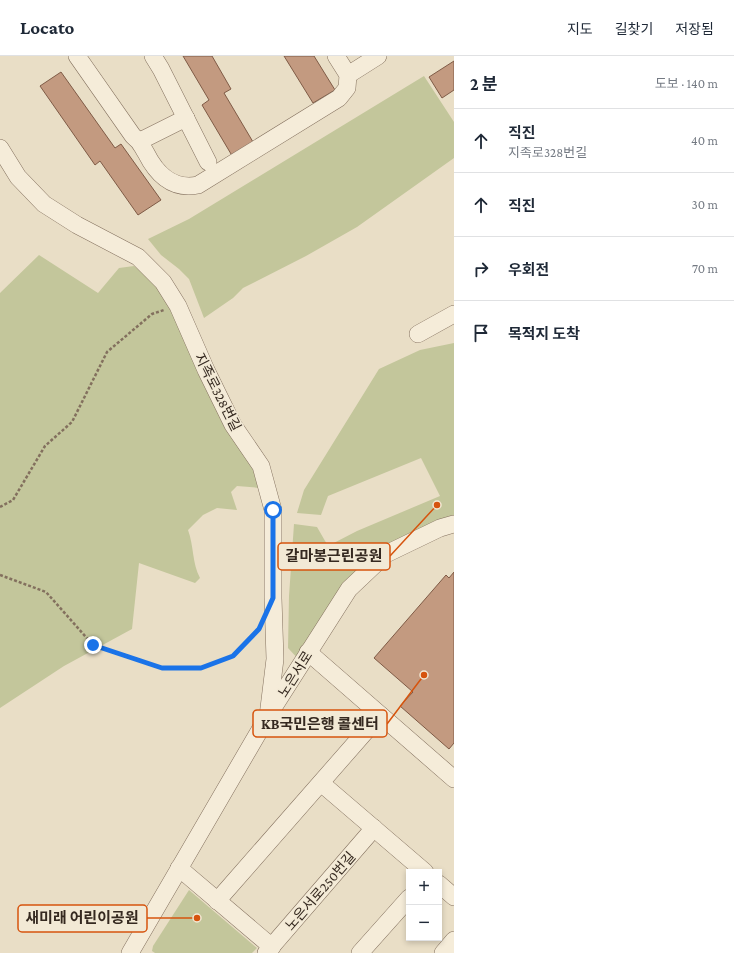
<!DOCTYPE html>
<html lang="ko">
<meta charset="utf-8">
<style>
:root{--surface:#fff;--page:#f6f6f7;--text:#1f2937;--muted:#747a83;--line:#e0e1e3}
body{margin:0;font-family:"Crimson Pro","Noto Sans KR",serif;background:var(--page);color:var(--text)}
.controls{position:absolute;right:12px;bottom:12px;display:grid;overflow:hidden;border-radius:0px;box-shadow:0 2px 6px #0003}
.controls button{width:36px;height:36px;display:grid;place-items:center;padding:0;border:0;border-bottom:1px solid var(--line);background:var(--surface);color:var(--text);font:20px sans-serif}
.stop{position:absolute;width:12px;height:12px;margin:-9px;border:3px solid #1a73e8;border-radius:50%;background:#fff}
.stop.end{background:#1a73e8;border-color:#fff;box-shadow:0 1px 4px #0008}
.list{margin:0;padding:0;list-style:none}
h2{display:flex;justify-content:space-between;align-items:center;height:52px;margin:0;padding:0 16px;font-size:17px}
h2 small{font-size:13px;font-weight:400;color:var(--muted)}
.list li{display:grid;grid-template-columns:26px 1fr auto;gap:12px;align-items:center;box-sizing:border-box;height:64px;padding:0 16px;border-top:1px solid var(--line)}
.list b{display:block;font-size:15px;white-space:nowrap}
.list p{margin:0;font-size:13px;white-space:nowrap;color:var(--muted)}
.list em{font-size:13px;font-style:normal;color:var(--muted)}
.icon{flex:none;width:22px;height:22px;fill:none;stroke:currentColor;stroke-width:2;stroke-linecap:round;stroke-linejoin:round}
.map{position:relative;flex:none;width:454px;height:897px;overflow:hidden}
header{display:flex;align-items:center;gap:24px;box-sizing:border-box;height:56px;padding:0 20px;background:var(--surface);border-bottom:1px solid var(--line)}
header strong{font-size:19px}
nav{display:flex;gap:22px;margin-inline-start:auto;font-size:14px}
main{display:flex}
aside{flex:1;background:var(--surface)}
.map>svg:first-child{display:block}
.green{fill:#c3c69b}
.building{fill:#c39a80;stroke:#7f5b46}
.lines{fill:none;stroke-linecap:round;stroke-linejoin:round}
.minor-casing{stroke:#83705e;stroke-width:18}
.path{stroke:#83705e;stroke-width:2.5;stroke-dasharray:3 2;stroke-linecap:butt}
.minor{stroke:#f5ecd9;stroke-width:17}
.route{stroke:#1a73e8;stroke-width:5}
.labels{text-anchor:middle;stroke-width:3;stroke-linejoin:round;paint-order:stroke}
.street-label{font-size:14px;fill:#352920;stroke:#f2e9d5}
.leader{fill:none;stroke:#d6540e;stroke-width:1.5}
.callout-dot{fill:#d6540e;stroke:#f2e9d5;stroke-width:1.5}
.callout{fill:#f2e9d5;stroke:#d6540e;stroke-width:1.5}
.callout-label{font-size:15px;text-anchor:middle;font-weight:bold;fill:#352920}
</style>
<header>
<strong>Locato</strong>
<nav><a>지도</a><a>길찾기</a><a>저장됨</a></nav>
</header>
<main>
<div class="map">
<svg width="454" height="897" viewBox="0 0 454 897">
<rect width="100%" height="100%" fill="#e9dec6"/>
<g class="green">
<polygon points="424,20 454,66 454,102 357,171 306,200 243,232 233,242 204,262 189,223 179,213 161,199 148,183 189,163"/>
<path d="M39 199 98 237 119 212 134 210 151 224 169 248 256 417 261 432 237 430 231 436 237 454 217 452 203 459 188 474C194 490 192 507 200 522L195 527 139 507 132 573 64 610 0 652V237Z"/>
<polygon points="454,287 454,467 352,528 302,607 288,592 289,540 294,468 317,471 328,490 357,475 440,440 421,402 328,440 321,459 297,457 304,434 379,313 420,294"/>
<polygon points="189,834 257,892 252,897 155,897 152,895 153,890"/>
</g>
<g class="building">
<polygon points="183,0 212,0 231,33 224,37 256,91 234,103 202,49 209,44"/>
<polygon points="284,0 314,0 335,34 313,47"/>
<polygon points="454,5 454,34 442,42 429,21"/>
<polygon points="61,16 115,92 121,88 161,144 138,159 100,105 95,109 40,30"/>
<polygon points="454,516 454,687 449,693 400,650 413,636 374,602 446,519 449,522"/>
</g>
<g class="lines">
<defs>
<g id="minor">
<path d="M77 0 133 80C141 86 141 89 146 97 157 119 173 134 198 129L339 42 347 32 348 19 336 0"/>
<polyline points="153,0 161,13 208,106"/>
<polyline points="348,19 378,0"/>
<polyline points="140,85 186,62"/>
<polyline points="0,92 18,121 44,148 77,169 138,201 163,226 178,250 206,314 233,369 261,410 273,454 273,542 275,603 268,660"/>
<polyline points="418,278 454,258"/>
<polyline points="308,596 454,723"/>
<polyline points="321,727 425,816"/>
<polyline points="179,812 272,891"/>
<polyline points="439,828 454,841"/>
<polyline points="217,845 380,659"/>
<polyline points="130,897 268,660 349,533 386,498 440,472 454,468"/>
<polyline points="266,897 374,772"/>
<polyline points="360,897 409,842"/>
<polyline points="443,897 454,884"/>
</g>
</defs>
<use href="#minor" class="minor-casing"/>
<g class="path">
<polyline points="0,451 13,444 45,390 72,366 107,296 152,258 164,254"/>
<polyline points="0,519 46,536 93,589 162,612 201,612 233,600 259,573"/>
</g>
<use href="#minor" class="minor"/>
</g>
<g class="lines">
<polyline class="route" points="93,589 162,612 201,612 233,600 259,573 273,542 273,454"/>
</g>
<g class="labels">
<g class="street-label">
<text transform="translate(218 336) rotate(63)" y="5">지족로328번길</text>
<text transform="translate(295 618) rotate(-58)" y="5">노은서로</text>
<text transform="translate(320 835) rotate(-49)" y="5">노은서로250번길</text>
</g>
</g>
<path class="leader" d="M437 449L390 500M424 619L387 668M197 862L147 862"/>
<g class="callout-dot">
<circle cx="437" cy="449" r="4"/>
<circle cx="424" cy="619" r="4"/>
<circle cx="197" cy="862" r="4"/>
</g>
<g class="callout">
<rect x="278" y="487" width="112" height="27" rx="4"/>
<rect x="253" y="654" width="134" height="27" rx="4"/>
<rect x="18" y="849" width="129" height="27" rx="4"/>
</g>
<g class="callout-label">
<text x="334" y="505">갈마봉근린공원</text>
<text x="320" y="673">KB국민은행 콜센터</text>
<text x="82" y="867">새미래 어린이공원</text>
</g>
</svg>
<div class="controls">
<button>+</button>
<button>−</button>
</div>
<div class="stop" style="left:273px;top:454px"></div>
<div class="stop end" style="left:93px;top:589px"></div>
</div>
<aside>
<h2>2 분<small>도보 · 140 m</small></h2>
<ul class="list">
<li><svg class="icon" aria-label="ahead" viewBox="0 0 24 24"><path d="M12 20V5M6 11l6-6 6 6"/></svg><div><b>직진</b><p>지족로328번길</p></div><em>40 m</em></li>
<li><svg class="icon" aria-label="ahead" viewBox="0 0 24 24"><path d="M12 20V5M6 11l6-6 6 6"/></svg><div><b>직진</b></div><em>30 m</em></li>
<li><svg class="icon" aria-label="right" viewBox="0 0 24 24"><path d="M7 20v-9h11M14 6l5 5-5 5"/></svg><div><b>우회전</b></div><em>70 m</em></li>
<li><svg class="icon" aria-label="arrive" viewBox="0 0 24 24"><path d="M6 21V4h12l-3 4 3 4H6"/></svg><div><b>목적지 도착</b></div></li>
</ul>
</aside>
</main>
